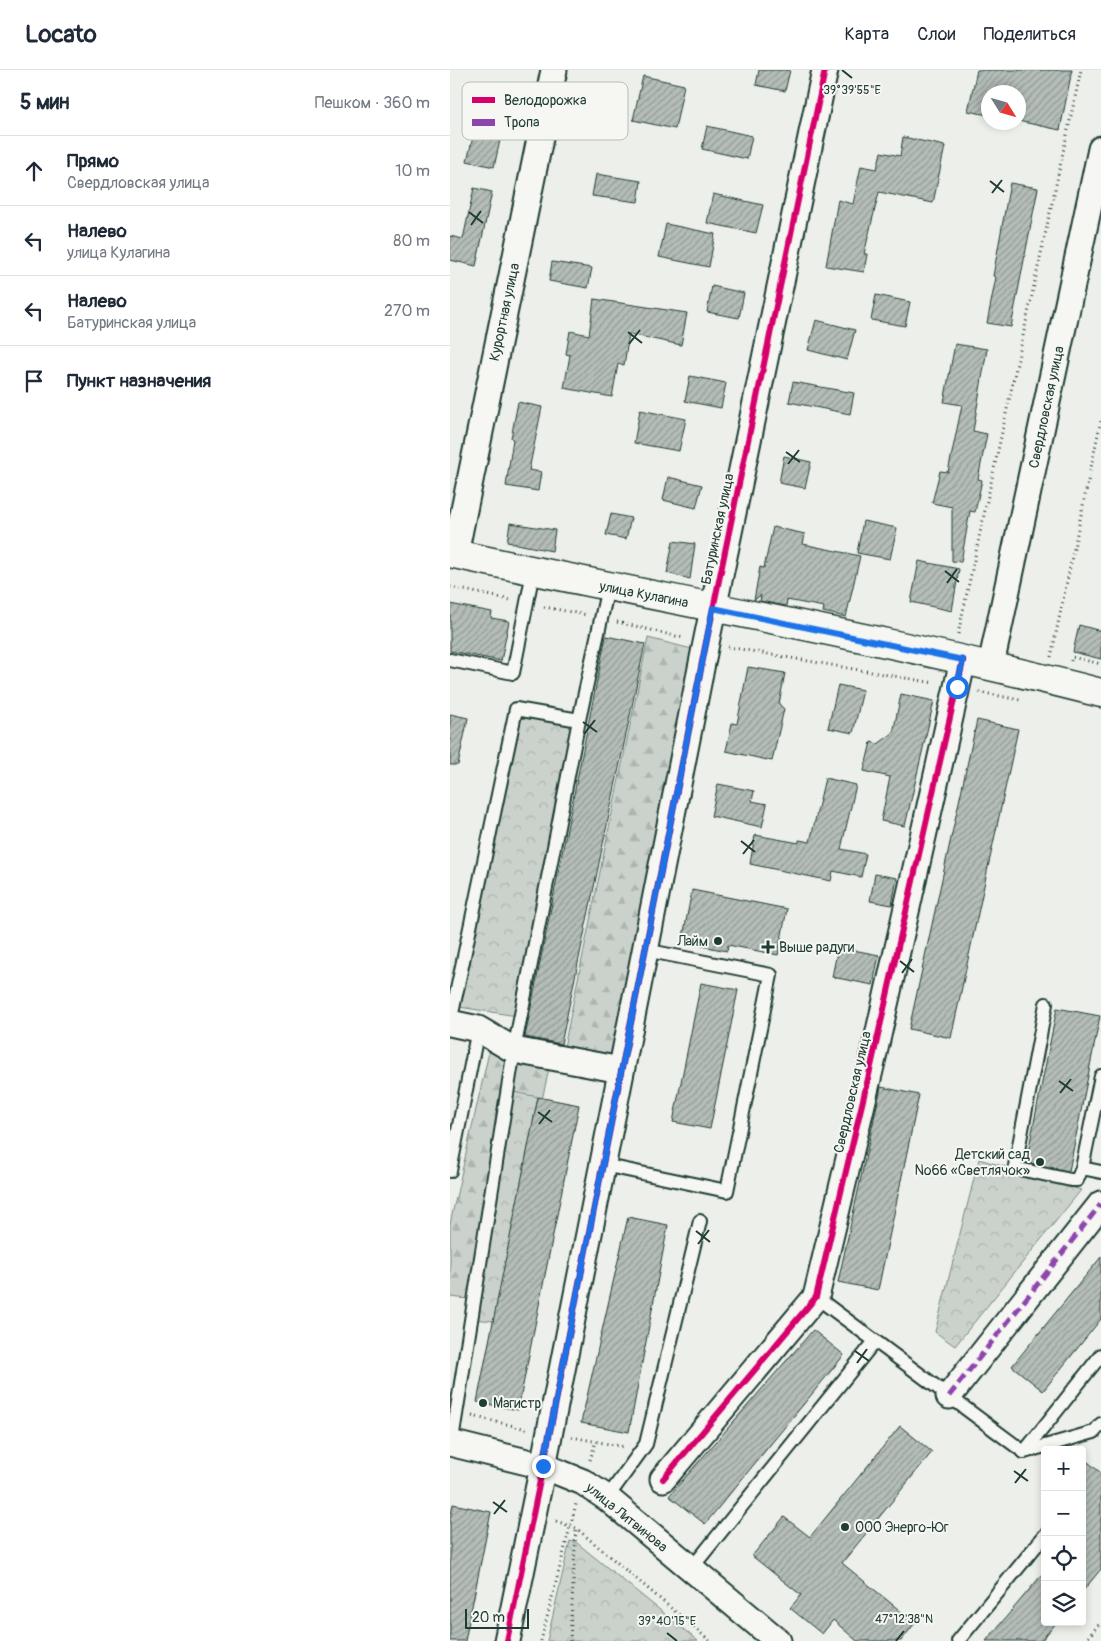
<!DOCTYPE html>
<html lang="ru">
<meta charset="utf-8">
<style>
:root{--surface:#fff;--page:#f2f2f3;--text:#1f2937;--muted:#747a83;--line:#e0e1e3}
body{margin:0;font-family:Pangolin,sans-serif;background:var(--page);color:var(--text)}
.controls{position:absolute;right:15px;bottom:15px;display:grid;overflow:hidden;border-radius:5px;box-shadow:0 2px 8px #0003}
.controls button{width:45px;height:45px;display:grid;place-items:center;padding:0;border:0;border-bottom:1px solid var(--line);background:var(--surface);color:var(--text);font:25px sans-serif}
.compass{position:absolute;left:531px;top:15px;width:45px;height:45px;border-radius:50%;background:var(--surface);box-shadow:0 2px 8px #0003;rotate:127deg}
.scale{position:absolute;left:15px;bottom:12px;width:64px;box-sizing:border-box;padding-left:5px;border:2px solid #1f3d34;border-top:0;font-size:14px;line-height:18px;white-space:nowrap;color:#1f3d34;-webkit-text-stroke:4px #f6f6f2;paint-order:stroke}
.stop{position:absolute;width:15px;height:15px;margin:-11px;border:4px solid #1a73e8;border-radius:50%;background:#fff}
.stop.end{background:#1a73e8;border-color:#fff;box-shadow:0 1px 5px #0008}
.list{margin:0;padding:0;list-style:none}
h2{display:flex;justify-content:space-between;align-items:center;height:65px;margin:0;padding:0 20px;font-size:21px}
h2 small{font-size:16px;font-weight:400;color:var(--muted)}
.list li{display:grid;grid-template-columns:32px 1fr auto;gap:15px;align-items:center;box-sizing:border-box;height:70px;padding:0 20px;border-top:1px solid var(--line)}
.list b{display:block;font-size:19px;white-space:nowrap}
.list p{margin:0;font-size:16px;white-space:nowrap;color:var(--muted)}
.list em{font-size:16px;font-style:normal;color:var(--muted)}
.icon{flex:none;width:28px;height:28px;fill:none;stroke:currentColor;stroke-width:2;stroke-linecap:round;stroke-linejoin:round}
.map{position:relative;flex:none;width:651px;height:1571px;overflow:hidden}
header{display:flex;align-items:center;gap:30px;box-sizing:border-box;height:70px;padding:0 25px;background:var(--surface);border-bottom:1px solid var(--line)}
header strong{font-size:24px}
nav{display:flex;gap:28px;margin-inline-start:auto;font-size:18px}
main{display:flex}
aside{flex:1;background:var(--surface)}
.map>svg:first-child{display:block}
.forest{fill:url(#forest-firs);stroke:#758880}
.park{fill:url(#park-crowns);stroke:#758880}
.building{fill:url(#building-hatch);stroke:#1f3d34}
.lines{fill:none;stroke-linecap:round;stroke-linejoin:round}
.lane-casing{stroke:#1f3d34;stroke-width:16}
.street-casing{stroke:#1f3d34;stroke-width:29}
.secondary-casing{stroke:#1f3d34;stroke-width:31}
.path{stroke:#1f3d34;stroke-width:3;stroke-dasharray:1 4;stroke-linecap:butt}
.lane{stroke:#f6f6f2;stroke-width:12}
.street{stroke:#f6f6f2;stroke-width:25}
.secondary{stroke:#f6f6f2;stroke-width:28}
.quiet{stroke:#8e44ad;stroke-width:5;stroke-dasharray:10 5;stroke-linecap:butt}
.cycleway-casing{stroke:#f6f6f2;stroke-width:9}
.cycleway{stroke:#d6006c;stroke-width:6}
.route{stroke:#1a73e8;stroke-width:6}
.ticks{fill:none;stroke:#1f3d34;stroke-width:2}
.poi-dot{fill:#1f3d34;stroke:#f6f6f2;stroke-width:2}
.labels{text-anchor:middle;stroke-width:4;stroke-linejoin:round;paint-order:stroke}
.street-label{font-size:14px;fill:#1f3d34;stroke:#f6f6f2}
.poi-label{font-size:14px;fill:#1f3d34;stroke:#f6f6f2;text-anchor:start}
.key{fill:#f6f6f2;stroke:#b6beb9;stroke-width:1}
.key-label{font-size:14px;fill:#1f3d34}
.ticks-label{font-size:12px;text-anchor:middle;fill:#1f3d34;stroke:#f6f6f2;stroke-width:4;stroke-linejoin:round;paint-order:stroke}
</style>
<header>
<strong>Locato</strong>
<nav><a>Карта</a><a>Слои</a><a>Поделиться</a></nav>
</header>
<main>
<aside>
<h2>5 мин<small>Пешком · 360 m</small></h2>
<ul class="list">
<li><svg class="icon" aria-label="ahead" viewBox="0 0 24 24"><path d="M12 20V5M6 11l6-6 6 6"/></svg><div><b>Прямо</b><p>Свердловская улица</p></div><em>10 m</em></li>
<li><svg class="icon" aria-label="left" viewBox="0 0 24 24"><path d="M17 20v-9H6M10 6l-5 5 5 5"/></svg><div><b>Налево</b><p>улица Кулагина</p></div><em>80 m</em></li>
<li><svg class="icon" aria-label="left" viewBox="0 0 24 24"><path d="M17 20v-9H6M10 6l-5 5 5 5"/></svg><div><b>Налево</b><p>Батуринская улица</p></div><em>270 m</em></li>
<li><svg class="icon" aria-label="arrive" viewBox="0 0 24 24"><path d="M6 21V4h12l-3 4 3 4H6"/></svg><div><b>Пункт назначения</b></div></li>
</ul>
</aside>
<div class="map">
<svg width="651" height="1571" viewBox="0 0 651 1571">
<defs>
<pattern id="forest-firs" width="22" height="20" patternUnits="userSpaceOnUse" patternTransform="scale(1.25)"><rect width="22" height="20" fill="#cbd2cc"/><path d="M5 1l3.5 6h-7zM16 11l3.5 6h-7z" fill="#aeb5b0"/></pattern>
<pattern id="park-crowns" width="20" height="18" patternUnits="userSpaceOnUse" patternTransform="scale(1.25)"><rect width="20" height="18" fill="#cbd2cc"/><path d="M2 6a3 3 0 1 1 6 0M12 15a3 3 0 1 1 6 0" fill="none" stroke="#aeb5b0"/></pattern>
<pattern id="building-hatch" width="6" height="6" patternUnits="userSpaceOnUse" patternTransform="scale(1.25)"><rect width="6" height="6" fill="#b4bdb8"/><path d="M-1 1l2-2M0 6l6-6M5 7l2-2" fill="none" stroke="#929b96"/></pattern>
</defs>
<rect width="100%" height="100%" fill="#edefea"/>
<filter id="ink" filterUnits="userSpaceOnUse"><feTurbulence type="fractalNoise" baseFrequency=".02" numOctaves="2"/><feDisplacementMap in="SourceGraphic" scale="10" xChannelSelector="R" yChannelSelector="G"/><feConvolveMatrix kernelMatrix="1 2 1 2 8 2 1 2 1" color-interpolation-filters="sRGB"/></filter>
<g filter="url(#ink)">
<g class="forest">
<polygon points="198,568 250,581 168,994 113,982"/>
<polygon points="39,982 100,994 47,1232 0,1227 0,1154"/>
</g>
<g class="park">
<polygon points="71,643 123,654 67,946 9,937"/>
<polygon points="59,1021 88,1027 44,1251 22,1249"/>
<polygon points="529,1089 631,1120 505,1276 485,1262"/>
<polygon points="120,1471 127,1473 248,1571 97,1571"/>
</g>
<g class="building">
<polygon points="309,0 340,0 335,21 306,15"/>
<polygon points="527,0 622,0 610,60 568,51 568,22 538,22 538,45 518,41"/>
<polygon points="193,6 234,15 225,59 183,50"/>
<polygon points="27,51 53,57 44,97 17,91"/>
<polygon points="257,56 302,66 297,89 252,79"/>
<polygon points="453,67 495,76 483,133 429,122 414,184 417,184 414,202 376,196 388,130 403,134 411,96 427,99 431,82 450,86"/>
<polygon points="146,104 191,111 188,132 142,126"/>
<polygon points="560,113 588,118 561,257 537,253 546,207 543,206"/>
<polygon points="24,118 42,122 26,196 0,190 0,166 13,169"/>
<polygon points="263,124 313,135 306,163 257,153"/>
<polygon points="216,154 265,164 259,197 209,187"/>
<polygon points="102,192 142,198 138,218 99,211"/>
<polygon points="262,216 294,223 289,248 257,242"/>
<polygon points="426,225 460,232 455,256 421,250"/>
<polygon points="144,229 237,243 231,275 179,264 174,295 168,294 162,327 114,318 120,285 116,284 120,261 139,265"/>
<polygon points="366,250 405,260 397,290 358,280"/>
<polygon points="505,274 537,279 523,361 537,364 528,409 532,410 525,442 520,441 511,492 502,491 502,437 482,433 490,401 498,402 512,335 494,332"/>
<polygon points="240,306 276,313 271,338 235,331"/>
<polygon points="343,312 404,323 400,344 339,332"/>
<polygon points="68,332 92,337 79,400 91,402 88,421 56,416 63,369 61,368"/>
<polygon points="190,340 236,349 229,381 184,373"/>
<polygon points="334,386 361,392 355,418 329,413"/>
<polygon points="218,407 252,415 246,438 213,430"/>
<polygon points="161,444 181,448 176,469 156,465"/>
<polygon points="413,451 447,458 440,489 407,483"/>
<polygon points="60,453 105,460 102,481 57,472"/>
<polygon points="323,457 355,464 353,474 410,486 396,547 373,542 374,537 337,530 336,536 310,531 311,525 304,530 310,497 314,498"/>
<polygon points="223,471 245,474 240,509 217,503"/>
<polygon points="469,491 509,499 502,541 461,532"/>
<polygon points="0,534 42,542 41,548 59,551 51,591 0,581"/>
<polygon points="629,555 651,561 651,589 623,582"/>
<polygon points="156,566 195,574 111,974 75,967"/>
<polygon points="298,597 335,603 329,634 334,639 322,691 276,681 282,653 287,654"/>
<polygon points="388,615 413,620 403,663 378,658"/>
<polygon points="451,624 484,631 455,756 431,751 440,707 414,701 421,672 428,674 443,663"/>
<polygon points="0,644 18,648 8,695 0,695"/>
<polygon points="527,650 568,659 501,968 459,959"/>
<polygon points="375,708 406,715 391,779 416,784 411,807 383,801 381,811 300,794 305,765 349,773 349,770 360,772"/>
<polygon points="268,714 304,721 302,731 317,734 312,757 261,746"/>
<polygon points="425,804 447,808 442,835 420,831"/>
<polygon points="242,820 337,839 328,885 278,875 277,881 232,872"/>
<polygon points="388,877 429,885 423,915 382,907"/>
<polygon points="251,913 288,920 260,1059 223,1052"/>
<polygon points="607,938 650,946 619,1101 576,1092"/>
<polygon points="431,1017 469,1025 428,1220 388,1212"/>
<polygon points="88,1027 129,1035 68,1340 27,1332"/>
<polygon points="178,1147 218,1155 179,1362 131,1353"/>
<polygon points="651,1187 651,1249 593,1321 562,1296"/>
<polygon points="363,1260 394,1285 255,1454 219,1426"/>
<polygon points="450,1356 482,1382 392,1493 465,1553 451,1571 407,1571 383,1550 372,1564 340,1538 351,1525 302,1486 334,1447 360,1467"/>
<polygon points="632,1387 651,1403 651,1499 632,1522"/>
<polygon points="3,1434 41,1442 15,1571 0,1571 0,1449"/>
<polygon points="595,1501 595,1552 607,1552 591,1571 536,1571"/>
</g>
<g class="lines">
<defs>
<g id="lane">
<polyline points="0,590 63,603 83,502"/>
<polyline points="596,934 565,1096 569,1099 621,1110 627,1110 632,1098 651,1102"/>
<polyline points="0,953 66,639 129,650 158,517"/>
<polyline points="153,1095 277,1121 321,905 195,880"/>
<polyline points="632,1098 651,1006"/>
<polyline points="0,1101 28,959"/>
<polyline points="425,1271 574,1382 651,1285"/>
<polyline points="1,1376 64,980 129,650"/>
<polyline points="574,1382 644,1362 651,1354"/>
<polyline points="157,1428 196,1374 250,1151"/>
<polyline points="241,1499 425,1271 366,1227"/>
<polyline points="508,1571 595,1465"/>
</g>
<g id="street">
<polyline points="5,484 104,0"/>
<polyline points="541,595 651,79"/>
<polyline points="0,953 28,959 64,980 171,1000"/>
<polyline points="499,1326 651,1134"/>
<polyline points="0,1373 93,1396 133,1412 157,1428 328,1571"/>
<polyline points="213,1409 366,1227 422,992 513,590"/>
<polyline points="57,1571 93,1396 256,573 375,0"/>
</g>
<path id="secondary" d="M0 483C217 530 436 568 651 623"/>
</defs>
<use href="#lane" class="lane-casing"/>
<use href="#street" class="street-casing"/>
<use href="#secondary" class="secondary-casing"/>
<g class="path">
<polyline points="0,517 61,530"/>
<polyline points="94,537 137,545"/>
<polyline points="167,552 234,568"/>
<polyline points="508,564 631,0"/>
<polyline points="278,577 484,613"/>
<polyline points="601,587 651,350"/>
<polyline points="621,591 622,587 651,594"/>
<polyline points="529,622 570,630"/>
<polyline points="22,1346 77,1359"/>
<polyline points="122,1367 175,1377"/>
<polyline points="140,1390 146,1371"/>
<polyline points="106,1451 126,1458 260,1571"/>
<polyline points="91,1571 126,1434"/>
<polyline points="120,1571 126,1459"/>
<polyline points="635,1571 651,1552"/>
</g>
<use href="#lane" class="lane"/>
<use href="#street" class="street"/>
<use href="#secondary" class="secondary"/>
<polyline class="quiet" points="499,1326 651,1134"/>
<defs>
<g id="cycleway">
<polyline points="213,1409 366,1227 422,992 513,590"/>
<polyline points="57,1571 93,1396 256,573 375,0"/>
</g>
</defs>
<use href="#cycleway" class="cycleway-casing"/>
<use href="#cycleway" class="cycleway"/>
</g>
</g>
<g class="lines" filter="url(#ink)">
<polyline class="route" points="93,1396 263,538 513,590 507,617"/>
</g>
<path class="ticks" d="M392 0 402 8M540 111 554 122M542 123 552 110M19 142 33 153M21 155 31 141M178 262 192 273M179 274 190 260M336 382 350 392M338 394 349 380M495 501 509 512M497 513 507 499M133 652 147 662M134 664 145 650M291 771 305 782M293 784 304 770M450 891 464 902M452 903 462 889M609 1011 623 1021M610 1023 621 1009M88 1042 102 1052M89 1054 100 1040M246 1161 260 1172M248 1174 259 1160M405 1281 419 1291M407 1293 417 1279M564 1401 578 1411M565 1413 576 1399M43 1432 57 1442M44 1444 55 1430M217 1563 227 1571M446 1571 454 1561"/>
<g class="poi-dot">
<circle cx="268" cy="871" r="5"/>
<path d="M315.5 869.5h5v5h5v5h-5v5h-5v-5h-5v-5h5z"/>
<circle cx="590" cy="1092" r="5"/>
<circle cx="33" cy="1333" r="5"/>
<circle cx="395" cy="1457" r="5"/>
</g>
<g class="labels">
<g class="street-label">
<text transform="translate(54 242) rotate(-78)" y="5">Курортная улица</text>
<text transform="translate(596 337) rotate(-78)" y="5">Свердловская улица</text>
<text transform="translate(267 459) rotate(-78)" y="5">Батуринская улица</text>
<text transform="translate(194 524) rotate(11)" y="5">улица Кулагина</text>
<text transform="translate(402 1022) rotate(-77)" y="5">Свердловская улица</text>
<text transform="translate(177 1447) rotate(39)" y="5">улица Литвинова</text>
</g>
<g class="poi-label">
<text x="258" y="876" text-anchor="end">Лайм</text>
<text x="329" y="882">Выше радуги</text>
<text x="580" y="1089" text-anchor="end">Детский сад<tspan x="580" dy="16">№66 «Светлячок»</tspan></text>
<text x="43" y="1338">Магистр</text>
<text x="405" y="1462">ООО Энерго-Юг</text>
</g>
</g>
<rect x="12" y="12" width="166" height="58" rx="8" class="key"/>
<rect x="22" y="27" width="23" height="6" fill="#d6006c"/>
<rect x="22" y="49" width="23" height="7" fill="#8e44ad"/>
<g class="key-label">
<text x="54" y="35">Велодорожка</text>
<text x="54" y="57">Тропа</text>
</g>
<g class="ticks-label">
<text x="402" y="24">39°39'55"E</text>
<text x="454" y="1553">47°12'38"N</text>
<text x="217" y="1555">39°40'15"E</text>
</g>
</svg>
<div class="controls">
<button>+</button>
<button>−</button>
<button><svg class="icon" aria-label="locate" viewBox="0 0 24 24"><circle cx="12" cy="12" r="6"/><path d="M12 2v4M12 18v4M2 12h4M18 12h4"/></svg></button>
<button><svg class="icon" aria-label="layers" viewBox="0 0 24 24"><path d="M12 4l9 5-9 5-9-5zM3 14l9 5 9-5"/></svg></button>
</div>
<svg class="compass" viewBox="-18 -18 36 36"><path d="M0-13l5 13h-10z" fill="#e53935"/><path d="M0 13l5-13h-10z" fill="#747a83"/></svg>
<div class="scale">20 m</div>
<div class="stop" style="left:507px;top:617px"></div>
<div class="stop end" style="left:93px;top:1396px"></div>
</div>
</main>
